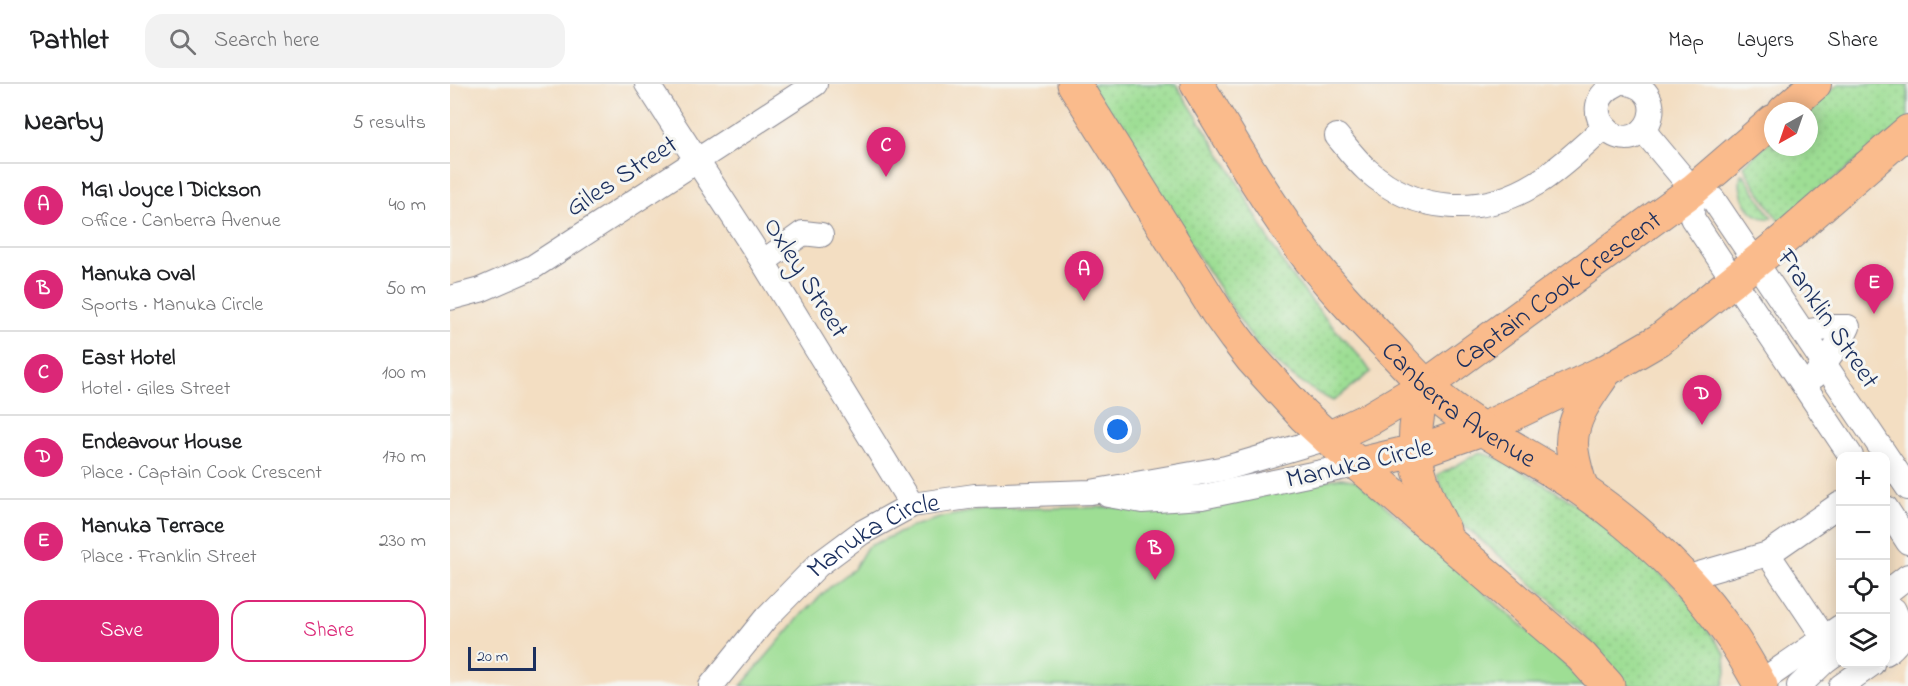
<!DOCTYPE html>
<meta charset="utf-8">
<style>
:root{--surface:#fff;--page:#f2f2f2;--text:#202124;--muted:#757577;--line:#e0e0e0;--accent:#db2777}
body{margin:0;font-family:"Indie Flower",sans-serif;background:var(--page);color:var(--text)}
.controls{position:absolute;right:18px;bottom:18px;display:grid;overflow:hidden;border-radius:12px;box-shadow:0 3px 15px #0003}
.controls button{width:54px;height:54px;display:grid;place-items:center;padding:0;border:0;border-bottom:2px solid var(--line);background:var(--surface);color:var(--text);font:30px sans-serif}
.compass{position:absolute;left:1314px;top:18px;width:54px;height:54px;border-radius:50%;background:var(--surface);box-shadow:0 3px 15px #0003;rotate:220deg}
.scale{position:absolute;left:18px;bottom:15px;width:68px;box-sizing:border-box;padding-left:6px;border:3px solid #1b2f5e;border-top:0;font-size:16px;line-height:21px;white-space:nowrap;color:#1b2f5e;-webkit-text-stroke:4px #f6f6f2;paint-order:stroke}
.you{position:absolute;left:668px;top:346px;width:21px;height:21px;margin:-15px;border:4px solid #fff;border-radius:50%;background:#1a73e8;box-shadow:0 0 0 9px #1a73e833}
.badge{display:grid;place-items:center;width:39px;height:39px;border-radius:50%;background:var(--accent);color:#fff;font-size:20px;font-weight:700}
.pin{position:absolute;translate:-50% -50px;filter:drop-shadow(0 2px 3px #0008)}
.pin::after{content:'';position:absolute;top:32px;width:21px;height:18px;background:inherit;clip-path:polygon(0 0,100% 0,50% 100%)}
.list{margin:0;padding:0;list-style:none}
h2{display:flex;justify-content:space-between;align-items:center;height:78px;margin:0;padding:0 24px;font-size:26px}
h2 small{font-size:20px;font-weight:400;color:var(--muted)}
.list li{display:grid;grid-template-columns:39px 1fr auto;gap:18px;align-items:center;box-sizing:border-box;height:84px;padding:0 24px;border-top:2px solid var(--line)}
.list b{display:block;font-size:22px;white-space:nowrap}
.list p{margin:0;font-size:20px;white-space:nowrap;color:var(--muted)}
.list em{font-size:20px;font-style:normal;color:var(--muted)}
.actions{display:flex;gap:12px;padding:18px 24px}
.actions a{flex:1;padding:14px 0;border:2px solid var(--accent);border-radius:18px;text-align:center;font-size:21px;color:var(--accent)}
.actions .main{background:var(--accent);color:#fff}
.icon{flex:none;width:33px;height:33px;fill:none;stroke:currentColor;stroke-width:2;stroke-linecap:round;stroke-linejoin:round}
.map{position:relative;flex:none;width:1458px;height:602px;overflow:hidden}
header{display:flex;align-items:center;gap:36px;box-sizing:border-box;height:84px;padding:0 30px;background:var(--surface);border-bottom:2px solid var(--line)}
header strong{font-size:28px}
nav{display:flex;gap:33px;margin-inline-start:auto;font-size:21px}
.search{width:420px;height:54px;background:var(--page);display:flex;align-items:center;gap:15px;box-sizing:border-box;padding:0 21px;border-radius:18px;color:var(--muted);font-size:22px}
main{display:flex}
aside{flex:1;background:var(--surface)}
.map>svg:first-child{display:block}
.grass{fill:url(#grass-dots);stroke:#5c8679;stroke-width:1.5}
.pitch{fill:#9ede94;stroke:#5c8679;stroke-width:1.5}
.lines{fill:none;stroke-linecap:round;stroke-linejoin:round}
.minor-casing{stroke:#878690;stroke-width:26}
.major-casing{stroke:#878690;stroke-width:34}
.highway-casing{stroke:#878690;stroke-width:35}
.minor{stroke:#fff;stroke-width:24}
.major{stroke:#fabb8c;stroke-width:32}
.highway{stroke:#fabb8c;stroke-width:33}
.labels{text-anchor:middle;stroke-width:6;stroke-linejoin:round;paint-order:stroke}
.street-label{font-size:27px;fill:#1b2f5e;stroke:#f6f6f2}
</style>
<header>
<strong>Pathlet</strong>
<div class="search"><svg class="icon" aria-label="search" viewBox="0 0 24 24"><circle cx="10" cy="10" r="6"/><path d="M15 15l6 6"/></svg>Search here</div>
<nav><a>Map</a><a>Layers</a><a>Share</a></nav>
</header>
<main>
<aside>
<h2>Nearby<small>5 results</small></h2>
<ul class="list">
<li><span class="badge">A</span><div><b>MGI Joyce | Dickson</b><p>Office · Canberra Avenue</p></div><em>40 m</em></li>
<li><span class="badge">B</span><div><b>Manuka Oval</b><p>Sports · Manuka Circle</p></div><em>50 m</em></li>
<li><span class="badge">C</span><div><b>East Hotel</b><p>Hotel · Giles Street</p></div><em>100 m</em></li>
<li><span class="badge">D</span><div><b>Endeavour House</b><p>Place · Captain Cook Crescent</p></div><em>170 m</em></li>
<li><span class="badge">E</span><div><b>Manuka Terrace</b><p>Place · Franklin Street</p></div><em>230 m</em></li>
</ul>
<div class="actions"><a class="main">Save</a><a>Share</a></div>
</aside>
<div class="map">
<svg width="1458" height="602" viewBox="0 0 1458 602">
<defs>
<pattern id="grass-dots" width="8" height="8" patternUnits="userSpaceOnUse" patternTransform="scale(1.5)"><rect width="8" height="8" fill="#9ede94"/><path d="M2 2h.1M6 6h.1" fill="none" stroke="#88bf82" stroke-width="1.8" stroke-linecap="round"/></pattern>
</defs>
<rect width="100%" height="100%" fill="#f6f6f2"/>
<filter id="ink" filterUnits="userSpaceOnUse"><feTurbulence type="fractalNoise" baseFrequency=".0167" numOctaves="2"/><feDisplacementMap in="SourceGraphic" scale="12" xChannelSelector="R" yChannelSelector="G"/><feConvolveMatrix kernelMatrix="1 2 1 2 8 2 1 2 1" color-interpolation-filters="sRGB"/></filter>
<filter id="wash" filterUnits="userSpaceOnUse"><feTurbulence type="fractalNoise" baseFrequency=".008" numOctaves="4" result="noise"/><feDisplacementMap in="SourceGraphic" scale="24" xChannelSelector="R" yChannelSelector="G"/><feGaussianBlur stdDeviation="1.35" result="paint"/><feColorMatrix in="noise" values="0 0 0 0 0 0 0 0 0 0 0 0 0 0 0 0 0 1.4 0 .05"/><feComposite in="paint" operator="in"/></filter>
<g filter="url(#wash)">
<rect width="100%" height="100%" fill="#f3dec2"/>
<g class="grass">
<path d="M636 0H726L780 85 821 159 840 190 876 235 912 275 921 288 883 317C851 301 833 286 807 262Z"/>
<polygon points="1389,0 1458,0 1458,36 1334,135 1328,136 1297,89 1294,81 1323,55 1323,63 1359,63 1358,27"/>
<path d="M1291 90 1294 91 1322 134C1300 138 1286 109 1291 90Z"/>
<polygon points="1030,368 1055,377 1145,431 1233,510 1275,570 1276,588 1273,602 1175,602 1149,567 1102,517 1003,432 987,392"/>
</g>
<polygon class="pitch" points="892,394 907,397 1120,584 1137,602 291,602 353,529 380,503 404,485 417,463 464,442 493,433 536,425 675,423"/>
</g>
<g filter="url(#ink)">
<g class="lines">
<defs>
<g id="minor">
<polyline points="197,0 313,178 462,421"/>
<path d="M1167 0C1119 23 1173 79 1197 41 1202 33 1203 22 1199 14 1195 6 1189 2 1181 0"/>
<polyline points="1193,46 1243,106 1263,115 1458,404"/>
<path d="M887 52C897 64 906 76 917 86 966 130 1032 133 1087 99 1110 85 1133 62 1154 44"/>
<polyline points="1243,106 1242,134 1401,372"/>
<polyline points="313,178 353,149 371,151"/>
<polyline points="0,214 30,206 83,183 365,0"/>
<polyline points="1353,248 1384,243 1398,243 1392,255 1365,292"/>
<polyline points="658,411 692,417 752,413 910,380"/>
<polyline points="1436,424 1458,458"/>
<polyline points="1318,470 1385,570"/>
<polyline points="1235,494 1318,470 1390,420"/>
<polyline points="1436,509 1458,492"/>
<path d="M1436 569C1456 554 1453 547 1444 526"/>
<polyline points="1309,599 1390,543"/>
<path id="s1" d="M261 602 316 534 368 481 411 449 462 421 525 412 641 408 776 384 878 354"/>
<polyline points="1349,602 1375,577 1390,566"/>
<polyline points="1391,602 1422,580"/>
</g>
<g id="major">
<polyline points="1334,27 1365,0"/>
<path id="s2" d="M975 302 1243 106 1323 37"/>
<polyline points="1032,345 1157,286 1209,256 1332,157 1458,47"/>
<path d="M1132 405C1128 391 1122 375 1122 359 1122 331 1142 309 1156 287"/>
</g>
<g id="highway">
<polyline points="624,0 767,228 785,253 802,275 853,331 878,354 1131,572 1158,602"/>
<path id="s3" d="M747 0C780 54 812 110 849 161 876 198 908 231 939 263 956 281 972 299 990 315 1034 351 1086 374 1132 406 1190 446 1243 496 1283 555 1293 570 1302 586 1311 602"/>
<path d="M975 302C956 360 966 394 994 446"/>
<polyline points="878,354 921,334 975,302"/>
<polyline points="910,380 977,364 1032,345"/>
</g>
</defs>
<use href="#minor" class="minor-casing"/>
<use href="#major" class="major-casing"/>
<use href="#highway" class="highway-casing"/>
<use href="#minor" class="minor"/>
<use href="#major" class="major"/>
<use href="#highway" class="highway"/>
</g>
</g>
<g class="labels">
<g class="street-label">
<text transform="translate(171 91) rotate(-33)" y="9">Giles Street</text>
<text transform="translate(357 193) rotate(58)" y="9">Oxley Street</text>
<text dy="9" stroke="none"><textPath href="#s2" startOffset="164">Captain Cook Crescent</textPath></text>
<text transform="translate(1379 234) rotate(56)" y="9">Franklin Street</text>
<text dy="9" stroke="none"><textPath href="#s3" startOffset="418">Canberra Avenue</textPath></text>
<text transform="translate(909 378) rotate(-13)" y="9">Manuka Circle</text>
<text dy="9" stroke="none"><textPath href="#s1" startOffset="226">Manuka Circle</textPath></text>
</g>
</g>
</svg>
<div class="controls">
<button>+</button>
<button>−</button>
<button><svg class="icon" aria-label="locate" viewBox="0 0 24 24"><circle cx="12" cy="12" r="6"/><path d="M12 2v4M12 18v4M2 12h4M18 12h4"/></svg></button>
<button><svg class="icon" aria-label="layers" viewBox="0 0 24 24"><path d="M12 4l9 5-9 5-9-5zM3 14l9 5 9-5"/></svg></button>
</div>
<svg class="compass" viewBox="-18 -18 36 36"><path d="M0-13l5 13h-10z" fill="#e53935"/><path d="M0 13l5-13h-10z" fill="#757577"/></svg>
<div class="scale">20 m</div>
<div class="you"></div>
<div class="pin badge" style="left:634px;top:217px">A</div>
<div class="pin badge" style="left:705px;top:496px">B</div>
<div class="pin badge" style="left:436px;top:93px">C</div>
<div class="pin badge" style="left:1252px;top:341px">D</div>
<div class="pin badge" style="left:1424px;top:230px">E</div>
</div>
</main>
